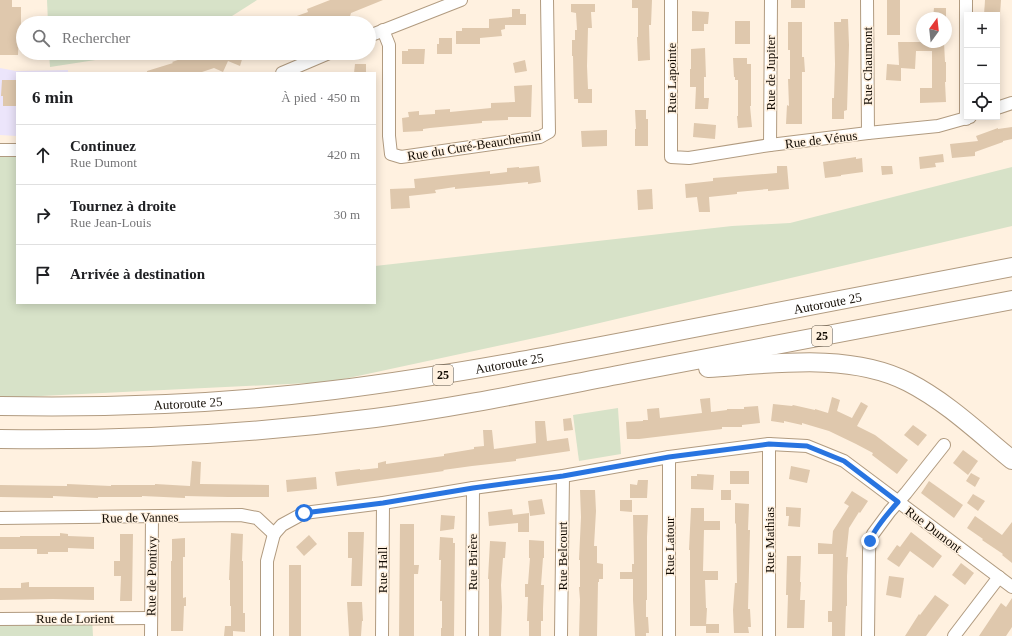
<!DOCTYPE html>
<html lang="fr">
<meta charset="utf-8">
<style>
:root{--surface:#fff;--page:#f2f2f2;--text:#202124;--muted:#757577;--line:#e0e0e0}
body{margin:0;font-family:"Times New Roman",serif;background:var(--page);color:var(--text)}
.controls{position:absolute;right:12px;top:12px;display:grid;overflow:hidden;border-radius:0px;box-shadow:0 2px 10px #0003}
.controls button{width:36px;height:36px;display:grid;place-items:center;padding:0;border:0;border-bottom:1px solid var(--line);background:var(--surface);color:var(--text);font:20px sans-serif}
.compass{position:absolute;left:916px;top:12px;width:36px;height:36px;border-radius:50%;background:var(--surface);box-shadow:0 2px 10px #0003;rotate:15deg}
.stop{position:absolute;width:12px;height:12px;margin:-9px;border:3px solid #2874e0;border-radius:50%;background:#fff}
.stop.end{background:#2874e0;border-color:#fff;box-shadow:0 1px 4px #0008}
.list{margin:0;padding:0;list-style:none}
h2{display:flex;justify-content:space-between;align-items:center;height:52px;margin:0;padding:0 16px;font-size:17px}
h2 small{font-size:13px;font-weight:400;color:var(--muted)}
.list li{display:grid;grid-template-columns:26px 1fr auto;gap:12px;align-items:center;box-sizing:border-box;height:60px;padding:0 16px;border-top:1px solid var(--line)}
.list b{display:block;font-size:15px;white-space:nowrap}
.list p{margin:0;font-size:13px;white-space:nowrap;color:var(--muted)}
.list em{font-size:13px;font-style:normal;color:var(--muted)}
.icon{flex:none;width:22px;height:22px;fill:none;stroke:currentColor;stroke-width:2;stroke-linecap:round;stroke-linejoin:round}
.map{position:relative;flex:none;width:1012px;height:636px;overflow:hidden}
.search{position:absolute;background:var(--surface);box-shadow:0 2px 10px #0003;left:16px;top:16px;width:360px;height:44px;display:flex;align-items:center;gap:10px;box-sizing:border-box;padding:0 14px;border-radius:22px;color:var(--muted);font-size:15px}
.panel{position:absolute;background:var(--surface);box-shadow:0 2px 10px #0003;left:16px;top:72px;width:360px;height:232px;border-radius:0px}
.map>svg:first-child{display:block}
.commercial{fill:#ece5fb}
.green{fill:#d7e2c8}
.building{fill:#dfc8ad}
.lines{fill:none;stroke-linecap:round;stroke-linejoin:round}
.minor-casing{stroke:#b19b80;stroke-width:14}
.highway-casing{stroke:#b19b80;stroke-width:20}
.minor{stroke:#fff;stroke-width:12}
.highway{stroke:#fff;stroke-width:18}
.route{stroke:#2874e0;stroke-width:5}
.labels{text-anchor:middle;stroke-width:3;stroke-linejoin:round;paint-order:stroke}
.shield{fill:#fff1e0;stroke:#595045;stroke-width:1}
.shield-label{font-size:12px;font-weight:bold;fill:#120b03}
.street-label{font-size:13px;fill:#120b03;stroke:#fff1e0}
</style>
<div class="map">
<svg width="1012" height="636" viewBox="0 0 1012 636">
<rect width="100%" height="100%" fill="#fff1e0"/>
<polygon class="commercial" points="0,68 16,71 68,70 68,73 17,73 17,136 0,135"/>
<g class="green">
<polygon points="47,0 257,0 221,23 48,23"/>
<polygon points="49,53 141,53 50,67"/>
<polygon points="0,157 17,157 17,303 375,303 375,266 732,226 790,223 1012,167 1012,226 553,334 330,382 0,398"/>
<polygon points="618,408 621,454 579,461 573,415"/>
<polygon points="92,618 93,636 0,636 0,619"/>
</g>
<g class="building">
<polygon points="0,0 12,0 12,7 21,7 21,29 19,29 18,55 0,55"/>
<polygon points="330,0 383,0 351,13 348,23 336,18 334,23 280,23 280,22 308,12 307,9"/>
<polygon points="632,0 652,0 651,25 649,25 650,60 638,61 637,37 638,37 638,8 632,8"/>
<rect x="791" y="0" width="14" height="8"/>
<rect x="887" y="0" width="13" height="35"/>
<polygon points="985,0 1001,0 1000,15 984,15"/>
<polygon points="571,4 595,4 595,12 591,12 592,28 588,28 587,66 588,89 592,89 592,103 578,103 578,99 574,99 573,56 572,56 572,40 575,40 575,30 577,30 576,13 571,12"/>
<polygon points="934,8 946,8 946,18 933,18"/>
<polygon points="512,9 520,9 520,14 526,14 526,25 505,25 505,29 501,30 502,36 480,38 480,44 456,44 456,31 462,31 462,28 489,28 489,19 512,17"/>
<polygon points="692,11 709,12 708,24 704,24 704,31 692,31"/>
<polygon points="841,19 848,19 849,45 847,110 844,111 844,119 832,119 832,98 834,98 835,64 834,22 841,22"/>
<rect x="735" y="21" width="15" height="23"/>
<polygon points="788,22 802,22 802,57 804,57 805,72 802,72 802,124 786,124 787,105 789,106 788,79 790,79 790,50 788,50"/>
<polygon points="439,38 452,38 452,54 437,54 437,44 439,44"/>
<polygon points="898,42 944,42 945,62 946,62 946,82 945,82 946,102 920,103 920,88 932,88 932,51 916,51 915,69 901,68 901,81 886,80 887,64 899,65"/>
<polygon points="705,48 706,77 704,77 704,98 709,98 708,109 695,109 696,87 690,87 690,69 691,69 691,49"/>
<polygon points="408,49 425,49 424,64 402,64 402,51 408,51"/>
<polygon points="198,53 244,53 240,66 228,61 223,72 214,68 199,73 147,73 147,71 173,63 172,62"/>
<polygon points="733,58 747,58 747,64 751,64 751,106 750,106 752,127 738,128 737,116 738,116 738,80 735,80 735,77 734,77"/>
<polygon points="525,60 527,71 515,73 513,63"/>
<polygon points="355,64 366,64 366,73 354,73"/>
<polygon points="2,80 17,80 17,106 3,106 3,96 1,96"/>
<polygon points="532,85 531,117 508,117 508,120 482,121 482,123 430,128 423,129 423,131 403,132 402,118 409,117 408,112 419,111 419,115 435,114 435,110 450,109 450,112 491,108 491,103 515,102 514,86"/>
<polygon points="635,110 646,110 646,119 648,119 648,146 635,146 635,129 636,129"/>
<polygon points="694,123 716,125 715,139 693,137"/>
<polygon points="1012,127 1012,139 1003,141 1003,142 975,152 975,156 952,158 950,144 978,141 976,136 998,128 998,129"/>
<polygon points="607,130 607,146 582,147 581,131"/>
<polygon points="943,154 944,162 935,163 936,167 920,169 919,157"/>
<polygon points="856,157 856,159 862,158 863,172 841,175 841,176 825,178 823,162"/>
<polygon points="539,166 541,182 528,184 528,182 499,185 455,189 455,187 435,190 436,193 409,196 410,208 391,209 390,189 415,188 414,179 490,171 490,174 507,172 507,168 519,167 519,168"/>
<polygon points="777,166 787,166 789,189 768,191 768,189 737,192 737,194 709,197 710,212 699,212 697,197 686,198 685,184 713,181 713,178 777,173"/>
<polygon points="881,166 892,166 893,174 882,175"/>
<polygon points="652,189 653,209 638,210 637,190"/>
<polygon points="832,397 840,400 837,411 852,418 861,402 868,406 857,426 875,435 908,460 897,474 872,455 873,453 856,444 829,431 802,423 802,425 784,421 784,423 771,421 773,404 792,406 793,405 815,410 815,409 828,413"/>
<polygon points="710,398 711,412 727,410 727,409 744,409 744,407 758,406 760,423 742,425 742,427 722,427 722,429 639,439 627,439 626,422 643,421 643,420 648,420 647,409 659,408 660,418 702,413 700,399"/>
<polygon points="571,418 573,430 564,431 563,419"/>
<polygon points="535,421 545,421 547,441 568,438 570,451 516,459 516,461 472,466 443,470 444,471 337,486 335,472 360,469 360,470 378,468 378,463 386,461 386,464 444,456 444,454 474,449 474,447 484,446 483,430 492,430 494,449 536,443"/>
<polygon points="913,425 927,435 918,446 904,435"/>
<polygon points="963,450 978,461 968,475 953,463"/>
<polygon points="192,461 201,462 200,484 269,485 269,497 228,497 185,496 185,498 142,496 142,497 98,497 98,498 53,496 53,498 0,497 0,485 67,486 67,484 111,486 111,485 155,485 155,484 190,486"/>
<polygon points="791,466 810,470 807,483 789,479"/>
<rect x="730" y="471" width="19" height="13"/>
<polygon points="971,473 980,478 975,487 966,481"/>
<polygon points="697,474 714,475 713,490 691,489 691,476 697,476"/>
<polygon points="316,477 317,489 287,492 286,480"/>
<polygon points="638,480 648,480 647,498 630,498 630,484 637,485"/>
<polygon points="929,481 963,505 954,518 921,493"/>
<polygon points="580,490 595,490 596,511 594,546 597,546 597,563 603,564 603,579 599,579 599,582 598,582 597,636 579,636 580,600 579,587 580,587 580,560 579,560 581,517"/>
<rect x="721" y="490" width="10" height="10"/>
<polygon points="852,491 868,501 860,513 859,512 849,528 846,557 848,557 847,576 847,606 846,606 845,636 832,636 832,622 828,622 828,611 832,611 833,554 818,554 818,543 832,544 833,531 849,506 844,503"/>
<polygon points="973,494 985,501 978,511 967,503"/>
<polygon points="542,499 545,514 530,516 528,501"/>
<polygon points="620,500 632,500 632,512 620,511"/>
<polygon points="735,503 749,504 748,530 750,530 748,609 750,609 751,627 748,627 749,633 734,633 733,610 735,583 737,583 736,524 735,523"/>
<polygon points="786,507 801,508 800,527 788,526 789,516 786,516"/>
<polygon points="691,508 704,508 704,521 720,521 720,530 704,530 703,571 718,571 718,580 705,580 706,608 707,608 706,626 690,626 690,550 689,550"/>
<polygon points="512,509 513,515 529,513 529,532 518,532 518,523 489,526 488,512"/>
<polygon points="441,515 455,516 454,529 440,531"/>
<polygon points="633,515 648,515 647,537 647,600 646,600 646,617 648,617 649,633 646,633 646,636 635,636 633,600 633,579 620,579 620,572 632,572 632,564 634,564"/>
<polygon points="975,516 1002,535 1012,522 1012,563 1002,555 1003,554 982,540 983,539 967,528"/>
<polygon points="400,524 414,524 414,565 419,565 418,574 414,574 414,636 399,636"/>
<polygon points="348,532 364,532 362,586 351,586 352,558 348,558"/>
<polygon points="911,532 942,556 933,568 910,551 899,567 887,559 897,545 900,547"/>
<polygon points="60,533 68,534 68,536 94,537 94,549 68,548 68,552 48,552 48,554 37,554 37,549 0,549 0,537 20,537 20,536 60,536"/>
<polygon points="231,533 243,534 242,561 243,561 243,613 245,613 245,632 233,631 233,636 224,636 225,626 231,626 231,606 230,606 230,580 229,580"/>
<polygon points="120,534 133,534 132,601 120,601 121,576 114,576 114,561 120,561"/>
<polygon points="309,535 317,544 304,556 296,547"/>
<polygon points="440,537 453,538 453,543 455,543 454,636 441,636 441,628 442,628 442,601 440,601 441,560 439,560"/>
<polygon points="185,538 185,557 183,557 183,598 186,597 186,606 184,606 183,631 171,631 171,561 172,561 172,539"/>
<polygon points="529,540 544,541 544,558 543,558 541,585 544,585 543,609 543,621 541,621 541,636 529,636 529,621 527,621 528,597 525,597 525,584 528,584 530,558 529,558"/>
<polygon points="490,541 506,542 505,558 503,558 501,585 502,607 501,636 489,636 489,579 488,579"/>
<polygon points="787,556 801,556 800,582 801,582 800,600 805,600 804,628 787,628 788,595 786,595"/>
<polygon points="961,563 974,573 965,585 952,575"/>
<rect x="289" y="565" width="12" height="71"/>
<polygon points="889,576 904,578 901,598 886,595"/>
<polygon points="29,582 29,587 94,587 94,600 53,599 0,600 0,588 21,588 21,583"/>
<polygon points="935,595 949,605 937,621 926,636 905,636 919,614 920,615"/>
<polygon points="1012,598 1012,627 1006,636 979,636 1001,603 1006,607"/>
<polygon points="347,602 362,602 363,621 362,621 361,636 349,636"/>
<rect x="706" y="624" width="13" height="9"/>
</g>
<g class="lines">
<defs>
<g id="minor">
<polyline points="671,0 671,157 689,158 770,145 868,133 938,126 970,117"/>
<polyline points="867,0 868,133"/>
<polyline points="966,0 966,119"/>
<polyline points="383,30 389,45 389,136 391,154 401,157 540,137 549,132 547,0"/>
<polyline points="369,36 461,0"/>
<polyline points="282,73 329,53"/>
<polyline points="997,108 1012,103"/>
<polyline points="770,145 771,0"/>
<polyline points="0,150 17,150"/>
<polyline points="0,518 241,515 257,518 274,534"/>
<polyline points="274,534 282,525 304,513 383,503 473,488 563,476 669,457 769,444 807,446 844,461 1012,587"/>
<polyline points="0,619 151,618"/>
<polyline points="151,636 152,517"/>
<polyline points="267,636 267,561 274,534"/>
<polyline points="382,636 383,503"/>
<polyline points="472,636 473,488"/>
<polyline points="561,636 563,476"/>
<polyline points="669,636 669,457"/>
<polyline points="769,636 769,444"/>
<polyline points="868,636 869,551 870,541 873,534 890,511 906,493 944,445"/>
<polyline points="954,636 999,577"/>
</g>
<g id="highway">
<path d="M708 368C771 364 850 352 908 382 947 402 979 433 1012 460"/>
<path id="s1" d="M0 406C111 408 223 404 334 390 453 375 571 352 689 329 796 309 904 288 1012 267"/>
<path d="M0 439C125 441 251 434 375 418 460 407 544 389 628 373 756 349 884 325 1012 300"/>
</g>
</defs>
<use href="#minor" class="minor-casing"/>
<use href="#highway" class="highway-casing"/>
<use href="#minor" class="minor"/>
<use href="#highway" class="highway"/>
</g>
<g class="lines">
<path class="route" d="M304 513 383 503 473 488 563 476 669 457 769 444 807 446 844 461 898 502C889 512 874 529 870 541"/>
</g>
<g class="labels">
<g class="shield">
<rect x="812" y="326" width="20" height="20" rx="3"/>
<rect x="433" y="365" width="20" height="20" rx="3"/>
</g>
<g class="shield-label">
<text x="822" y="340">25</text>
<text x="443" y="379">25</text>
</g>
<g class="street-label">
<text transform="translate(867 66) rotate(-90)" y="5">Rue Chaumont</text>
<text transform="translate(770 73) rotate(-90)" y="5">Rue de Jupiter</text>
<text transform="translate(671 78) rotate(-90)" y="5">Rue Lapointe</text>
<text transform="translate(821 139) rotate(-7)" y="5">Rue de Vénus</text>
<text transform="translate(474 145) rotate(-9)" y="5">Rue du Curé-Beauchemin</text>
<text dy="5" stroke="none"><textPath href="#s1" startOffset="836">Autoroute 25</textPath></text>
<text dy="5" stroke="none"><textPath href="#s1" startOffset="512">Autoroute 25</textPath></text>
<text dy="5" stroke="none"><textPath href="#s1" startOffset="188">Autoroute 25</textPath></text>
<text transform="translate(140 517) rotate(-1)" y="5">Rue de Vannes</text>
<text transform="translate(934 529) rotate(37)" y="5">Rue Dumont</text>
<text transform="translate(769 540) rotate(-90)" y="5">Rue Mathias</text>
<text transform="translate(669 546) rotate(-90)" y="5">Rue Latour</text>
<text transform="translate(562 556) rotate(-90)" y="5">Rue Belcourt</text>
<text transform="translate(472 562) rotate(-90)" y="5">Rue Brière</text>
<text transform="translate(382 570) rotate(-90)" y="5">Rue Hall</text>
<text transform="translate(151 576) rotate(-89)" y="5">Rue de Pontivy</text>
<text x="75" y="623">Rue de Lorient</text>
</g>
</g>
</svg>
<div class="controls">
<button>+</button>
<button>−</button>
<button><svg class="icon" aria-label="locate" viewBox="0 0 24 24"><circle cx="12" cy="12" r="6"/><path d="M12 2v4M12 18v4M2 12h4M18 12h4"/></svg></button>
</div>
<svg class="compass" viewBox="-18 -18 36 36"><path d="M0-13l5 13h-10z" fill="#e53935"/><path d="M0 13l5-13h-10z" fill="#757577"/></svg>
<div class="stop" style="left:304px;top:513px"></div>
<div class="stop end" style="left:870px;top:541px"></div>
<div class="search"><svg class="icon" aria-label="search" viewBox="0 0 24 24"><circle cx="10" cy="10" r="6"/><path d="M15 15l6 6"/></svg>Rechercher</div>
<section class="panel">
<h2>6 min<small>À pied · 450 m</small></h2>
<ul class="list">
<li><svg class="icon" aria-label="ahead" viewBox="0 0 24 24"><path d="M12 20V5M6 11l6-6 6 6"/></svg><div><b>Continuez</b><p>Rue Dumont</p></div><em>420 m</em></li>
<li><svg class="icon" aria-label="right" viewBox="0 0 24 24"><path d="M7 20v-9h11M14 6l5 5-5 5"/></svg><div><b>Tournez à droite</b><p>Rue Jean-Louis</p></div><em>30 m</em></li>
<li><svg class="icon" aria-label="arrive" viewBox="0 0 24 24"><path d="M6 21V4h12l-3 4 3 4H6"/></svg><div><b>Arrivée à destination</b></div></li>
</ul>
</section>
</div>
